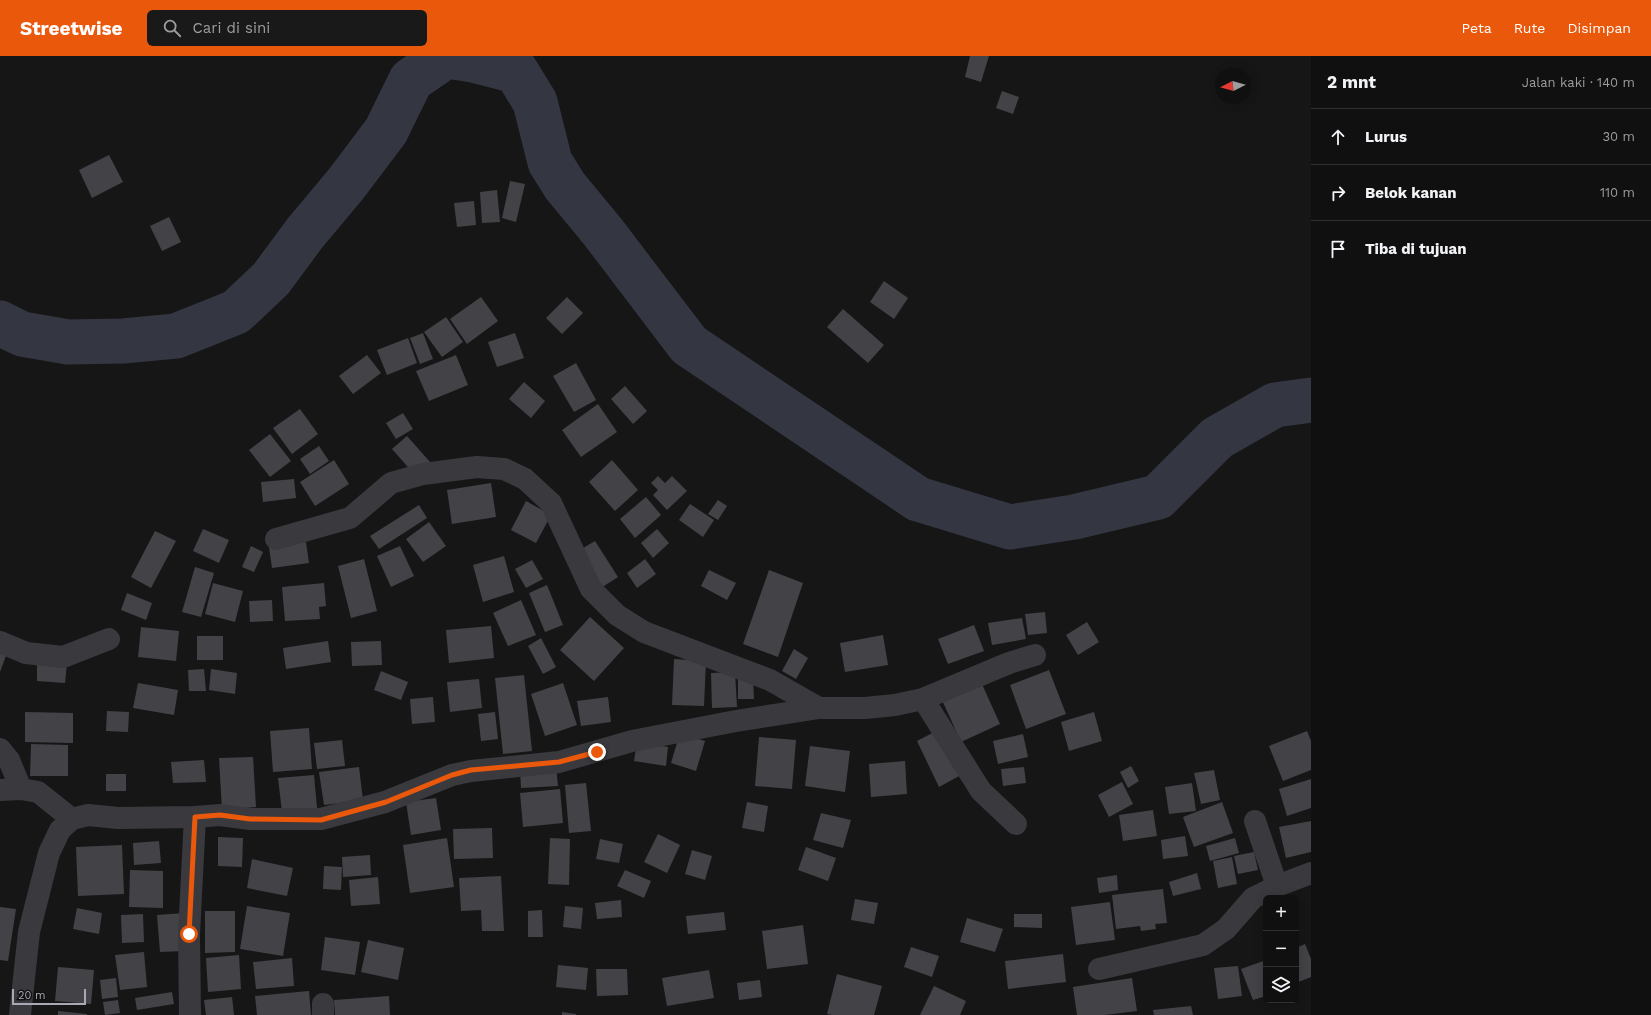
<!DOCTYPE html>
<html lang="id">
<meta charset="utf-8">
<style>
:root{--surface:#101011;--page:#19191a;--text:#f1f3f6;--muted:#9c9d9f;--line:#303031;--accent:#ea580c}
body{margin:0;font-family:"Work Sans",sans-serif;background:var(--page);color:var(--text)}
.controls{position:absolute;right:12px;bottom:12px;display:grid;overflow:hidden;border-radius:6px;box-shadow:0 2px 10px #0003}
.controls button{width:36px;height:36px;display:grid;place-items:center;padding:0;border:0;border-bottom:1px solid var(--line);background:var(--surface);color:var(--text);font:20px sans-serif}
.compass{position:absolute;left:1215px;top:12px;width:36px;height:36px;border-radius:50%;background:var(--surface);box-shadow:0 2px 10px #0003;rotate:264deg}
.scale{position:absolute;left:12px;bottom:10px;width:74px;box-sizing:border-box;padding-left:4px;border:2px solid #a9a9b5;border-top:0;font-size:11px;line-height:14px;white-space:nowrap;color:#a9a9b5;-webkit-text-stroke:3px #111112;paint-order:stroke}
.stop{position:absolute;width:12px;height:12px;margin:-9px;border:3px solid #ea580c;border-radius:50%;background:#fff}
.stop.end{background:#ea580c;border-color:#fff;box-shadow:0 1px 4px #0008}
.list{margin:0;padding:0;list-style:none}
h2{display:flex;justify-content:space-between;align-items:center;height:52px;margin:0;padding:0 16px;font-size:17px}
h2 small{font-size:13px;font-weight:400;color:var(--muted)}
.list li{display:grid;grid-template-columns:26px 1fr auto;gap:12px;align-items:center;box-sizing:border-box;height:56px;padding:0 16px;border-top:1px solid var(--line)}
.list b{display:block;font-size:15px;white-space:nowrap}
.list em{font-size:13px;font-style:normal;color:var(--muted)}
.icon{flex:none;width:22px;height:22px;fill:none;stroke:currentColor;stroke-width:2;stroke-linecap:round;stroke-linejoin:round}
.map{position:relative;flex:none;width:1311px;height:959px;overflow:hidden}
header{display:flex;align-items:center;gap:24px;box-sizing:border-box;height:56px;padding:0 20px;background:var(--accent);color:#fff}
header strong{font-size:19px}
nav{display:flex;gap:22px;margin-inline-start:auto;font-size:14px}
.search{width:280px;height:36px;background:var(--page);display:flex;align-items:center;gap:10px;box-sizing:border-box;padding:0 14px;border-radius:6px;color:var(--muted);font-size:15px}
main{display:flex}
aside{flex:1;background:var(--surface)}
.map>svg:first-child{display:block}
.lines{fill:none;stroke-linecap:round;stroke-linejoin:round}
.river{stroke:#343742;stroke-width:45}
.building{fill:#434347}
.minor{stroke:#3a393e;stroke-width:22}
.route{stroke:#ea580c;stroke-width:5}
</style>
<header>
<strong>Streetwise</strong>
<div class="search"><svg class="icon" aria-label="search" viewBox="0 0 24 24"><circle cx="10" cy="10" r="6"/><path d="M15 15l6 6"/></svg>Cari di sini</div>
<nav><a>Peta</a><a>Rute</a><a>Disimpan</a></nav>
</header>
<main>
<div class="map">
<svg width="1311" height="959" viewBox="0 0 1311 959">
<rect width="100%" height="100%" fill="#161617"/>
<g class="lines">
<g class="river">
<polyline points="448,0 473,4 516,15 535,46 550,106 565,130 603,176 689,289 918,443 1010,471 1074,461 1158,441 1217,382 1275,349 1311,344"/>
<polyline points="0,267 22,278 68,286 123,285 176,280 236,256 271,223 305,177 346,128 386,75 411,24 446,0"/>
</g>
</g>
<g class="building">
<polygon points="970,0 989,0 981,26 965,21"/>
<polygon points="1002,35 1019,41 1013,58 996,52"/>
<polygon points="109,99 123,126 92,142 79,114"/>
<polygon points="510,125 525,128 516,166 502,162"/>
<polygon points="497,134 500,166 482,167 480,136"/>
<polygon points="474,145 476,169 457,171 454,147"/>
<polygon points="169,161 181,186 162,195 150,170"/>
<polygon points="884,225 908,242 894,263 870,246"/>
<polygon points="481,241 498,265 467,288 450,263"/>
<polygon points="567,241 583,257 562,278 546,262"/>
<polygon points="843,253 884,289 868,307 827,271"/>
<polygon points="446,261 463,286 442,301 424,276"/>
<polygon points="423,277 433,303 420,308 410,282"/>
<polygon points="515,277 524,302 497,311 488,286"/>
<polygon points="408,282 417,307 387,319 377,294"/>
<polygon points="367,299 381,317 353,338 339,320"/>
<polygon points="456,299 468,329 429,345 416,315"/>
<polygon points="576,307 596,344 574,356 553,320"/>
<polygon points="524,326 545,345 531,362 509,343"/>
<polygon points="625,330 647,355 633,368 611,343"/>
<polygon points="598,348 617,376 581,401 562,374"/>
<polygon points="300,353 318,378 292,398 273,372"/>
<polygon points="403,357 413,373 396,383 386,367"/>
<polygon points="270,378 291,405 270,421 249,394"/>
<polygon points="407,380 430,406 415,419 392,393"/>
<polygon points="319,390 329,405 310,418 300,403"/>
<polygon points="334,404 349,428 315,450 300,426"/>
<polygon points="612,404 638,434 615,455 589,426"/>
<polygon points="658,420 665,427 672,420 687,435 667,454 653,439 658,434 651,427"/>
<polygon points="294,423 296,442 263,446 261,426"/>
<polygon points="491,427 496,461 452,468 447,434"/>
<polygon points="646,441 661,459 635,482 620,463"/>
<polygon points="718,444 727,450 718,464 708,458"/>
<polygon points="526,445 551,459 536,487 511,474"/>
<polygon points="690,448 714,464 703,481 679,464"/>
<polygon points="419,449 427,462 379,493 370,480"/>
<polygon points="429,466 446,490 423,506 406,483"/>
<polygon points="203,473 229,484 219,507 193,495"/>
<polygon points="657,473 669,487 653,502 641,487"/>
<polygon points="155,475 176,485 151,532 131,521"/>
<polygon points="595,485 618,521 601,532 578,495"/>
<polygon points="306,486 309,507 272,512 269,491"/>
<polygon points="251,490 263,496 254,516 242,511"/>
<polygon points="400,490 414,520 391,531 377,500"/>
<polygon points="504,500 514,536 483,546 473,509"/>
<polygon points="364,503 377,555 351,562 338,510"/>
<polygon points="645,503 656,518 637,532 627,517"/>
<polygon points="532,504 543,523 526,532 515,513"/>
<polygon points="195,511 214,517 201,561 182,556"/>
<polygon points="709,514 736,527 727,544 701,530"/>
<polygon points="769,514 803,527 778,601 743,588"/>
<polygon points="213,527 243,535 235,566 205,558"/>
<polygon points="324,527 326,550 319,551 320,563 285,565 282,531"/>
<polygon points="547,529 563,569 545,576 529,537"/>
<polygon points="127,537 152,547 146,564 121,554"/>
<polygon points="272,544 273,565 250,566 249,545"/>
<polygon points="521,544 536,579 508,590 493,557"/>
<polygon points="1045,556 1047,577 1028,579 1025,558"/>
<polygon points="590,561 624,592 594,625 560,594"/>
<polygon points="1022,562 1026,583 992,589 988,567"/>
<polygon points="1087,566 1099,586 1078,599 1066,579"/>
<polygon points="974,569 984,595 948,608 938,583"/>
<polygon points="491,570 494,602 449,607 446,574"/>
<polygon points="141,571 179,575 176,605 138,601"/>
<polygon points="883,579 888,609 845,616 840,587"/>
<rect x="197" y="580" width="26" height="24"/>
<polygon points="541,582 556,611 543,618 528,590"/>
<polygon points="328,585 331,606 286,613 283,592"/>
<polygon points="381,585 382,609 352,610 351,586"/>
<polygon points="794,593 808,602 796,623 782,615"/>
<polygon points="0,594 7,597 0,616"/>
<polygon points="674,603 706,605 704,650 672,649"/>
<polygon points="37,605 67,607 65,627 37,625"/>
<polygon points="204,613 206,635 189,635 188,614"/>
<polygon points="211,613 237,617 235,638 209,634"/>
<polygon points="1049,614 1066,658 1026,673 1010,629"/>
<polygon points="381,615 408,626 401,644 374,634"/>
<polygon points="735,616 737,651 712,652 711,617"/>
<polygon points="524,619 532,695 503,698 495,622"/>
<polygon points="479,623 482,652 450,656 447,626"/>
<polygon points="738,623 753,623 754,643 738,643"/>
<polygon points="981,626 1000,668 961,686 942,644"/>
<polygon points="138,627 178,634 174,659 133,652"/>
<polygon points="563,627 577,669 545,680 531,638"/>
<polygon points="433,641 435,666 412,668 410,643"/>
<polygon points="608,641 611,666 581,670 577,645"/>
<polygon points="107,655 129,656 128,676 106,675"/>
<polygon points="25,656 73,657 73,687 25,686"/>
<polygon points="495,656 498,683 481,685 478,658"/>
<polygon points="1094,656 1102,685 1069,695 1061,666"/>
<polygon points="309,672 312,713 273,716 270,675"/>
<polygon points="938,674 961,719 939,731 917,685"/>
<polygon points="1307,675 1311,685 1311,714 1283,725 1269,690"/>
<polygon points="680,677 705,685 696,715 671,707"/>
<polygon points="1023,678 1028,701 998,708 993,685"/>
<polygon points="759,681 796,684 792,733 755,730"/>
<polygon points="342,684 345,710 317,713 314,687"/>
<polygon points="637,686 668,691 666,710 634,705"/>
<polygon points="31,688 68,689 68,720 30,720"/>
<polygon points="810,690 850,695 845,736 805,730"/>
<polygon points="253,701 256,751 222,754 219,702"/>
<polygon points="204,704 206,726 173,727 171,706"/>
<polygon points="905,705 907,738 871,741 869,708"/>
<polygon points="556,710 558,730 521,732 520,712"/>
<polygon points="1131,710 1139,725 1128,732 1120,716"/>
<polygon points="359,711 363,744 324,749 319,716"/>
<polygon points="1024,711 1026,727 1003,730 1001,713"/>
<polygon points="1214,714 1220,744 1201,748 1194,717"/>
<rect x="106" y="718" width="20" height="17"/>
<polygon points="314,719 317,752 282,756 278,722"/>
<polygon points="1311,723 1311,752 1287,760 1279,733"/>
<polygon points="1122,726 1133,748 1109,761 1098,739"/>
<polygon points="586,727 591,775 569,777 565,729"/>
<polygon points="1192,727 1196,755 1169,758 1165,731"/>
<polygon points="560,733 563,767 523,771 520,737"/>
<polygon points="436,742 441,774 411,779 406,746"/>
<polygon points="747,746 768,750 764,776 742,772"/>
<polygon points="1222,746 1233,777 1194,791 1183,761"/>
<polygon points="1153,754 1157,780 1123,785 1119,759"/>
<polygon points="821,757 851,764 843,792 813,784"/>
<polygon points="1311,765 1311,796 1286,802 1279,771"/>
<polygon points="492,772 493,802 454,803 453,773"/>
<polygon points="658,778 680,789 667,817 644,806"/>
<polygon points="1185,780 1188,800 1163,803 1161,784"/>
<polygon points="218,781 243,782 242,811 218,810"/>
<polygon points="447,782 454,831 410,837 403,789"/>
<polygon points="550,782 570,783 569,829 548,828"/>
<polygon points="1235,782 1239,797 1210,805 1206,790"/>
<polygon points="600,783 623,788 619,807 596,803"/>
<polygon points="159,785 161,807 134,809 133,787"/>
<polygon points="122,789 124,838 78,840 76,791"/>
<polygon points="806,791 836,802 828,825 798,814"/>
<polygon points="692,794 712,800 705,824 685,818"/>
<polygon points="1254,796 1258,814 1238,818 1234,800"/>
<polygon points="370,799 371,819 343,821 342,801"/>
<polygon points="1232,801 1237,828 1218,832 1213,805"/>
<polygon points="252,803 293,812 287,840 247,832"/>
<polygon points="324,810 342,811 341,834 323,833"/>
<polygon points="130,814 163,815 163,852 129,851"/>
<polygon points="625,814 651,825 644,842 617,830"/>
<polygon points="1197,817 1201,833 1173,840 1169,826"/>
<polygon points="1117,819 1118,834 1099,837 1097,822"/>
<polygon points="501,820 504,875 482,875 481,854 461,855 459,822"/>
<polygon points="378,821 380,848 351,850 349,824"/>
<polygon points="1163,833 1167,867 1155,868 1156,873 1141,875 1140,870 1116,873 1112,839"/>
<polygon points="855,843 878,847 874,868 851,864"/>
<polygon points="621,844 622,861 597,863 595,847"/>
<polygon points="1110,846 1115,884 1076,889 1071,851"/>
<polygon points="247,850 290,857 283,900 240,893"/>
<polygon points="565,850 583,852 581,873 563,871"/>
<polygon points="0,851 16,853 8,905 0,904"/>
<polygon points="77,852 102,857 99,878 73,873"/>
<polygon points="542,854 543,881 528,881 528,855"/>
<polygon points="205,855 235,855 235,896 205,897"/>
<polygon points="724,856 726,874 688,878 686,860"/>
<polygon points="184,857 186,895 160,896 157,859"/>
<polygon points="143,858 144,886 122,887 121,859"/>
<polygon points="1014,858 1042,858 1042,872 1014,871"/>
<polygon points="967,862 1003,873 995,896 960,886"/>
<polygon points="803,869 808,908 767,913 762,875"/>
<polygon points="325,881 360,886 355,919 321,914"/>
<polygon points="368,884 404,892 398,924 361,916"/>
<polygon points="1305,888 1311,903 1311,921 1296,927 1296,892"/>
<polygon points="911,891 939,900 932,921 904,911"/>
<polygon points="144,896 147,931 120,934 115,899"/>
<polygon points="1063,898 1066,926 1008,933 1005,905"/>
<polygon points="239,899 241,933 208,936 206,902"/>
<polygon points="292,902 294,930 256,933 253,906"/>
<polygon points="1266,904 1266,940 1253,944 1241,913"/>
<polygon points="558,909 588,912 586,934 556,931"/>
<polygon points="1238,910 1242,940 1218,943 1214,912"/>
<polygon points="58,911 94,914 91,948 55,945"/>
<polygon points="596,913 627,913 628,939 597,940"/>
<polygon points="709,914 714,942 667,950 662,922"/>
<polygon points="837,918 882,930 874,959 832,959 827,958"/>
<polygon points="116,922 118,941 102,943 100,924"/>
<polygon points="1132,922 1137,955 1105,959 1077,959 1073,931"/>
<polygon points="760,924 762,941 739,944 737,927"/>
<polygon points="934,930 966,945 960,959 920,959"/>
<polygon points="309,935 311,959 257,959 255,940"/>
<polygon points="172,936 174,948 137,954 135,942"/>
<polygon points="389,940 390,959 335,959 334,944"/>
<polygon points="232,941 234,959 206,959 204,944"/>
<polygon points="118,944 120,957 105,959 103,946"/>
<polygon points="1191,950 1193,959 1154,959 1153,954"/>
<polygon points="58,955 87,958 87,959 58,959"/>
<polygon points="562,956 576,958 576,959 562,959"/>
</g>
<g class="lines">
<g class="minor">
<polyline points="276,483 350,462 391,427 423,418 477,411 504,413 525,423 551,447 591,533 617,559 644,576 770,624 819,652"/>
<polyline points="0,586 26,597 63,601 109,583"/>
<polyline points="923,643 981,735 1016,768"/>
<polyline points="0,693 9,704 21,733"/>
<polyline points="0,734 21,733 38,736 72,763"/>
<polyline points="1255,765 1277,830"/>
<polyline points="1099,913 1203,889 1226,873 1253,842 1277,830 1311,817"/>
<polyline points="323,948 323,959"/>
<polyline points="20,959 29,876 49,797 60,774 72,763 88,759 118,762 195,761 220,759 250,763 321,763 385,746 452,719 471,715 559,706 632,685 736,665 819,652 865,652 895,649 923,643 1009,607 1035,599"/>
<polyline points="190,959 189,878 195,761"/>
</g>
</g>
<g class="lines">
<polyline class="route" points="189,878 195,761 220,759 250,763 321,764 386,746 452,719 471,714 559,706 597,696"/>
</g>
</svg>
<div class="controls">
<button>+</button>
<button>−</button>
<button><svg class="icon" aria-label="layers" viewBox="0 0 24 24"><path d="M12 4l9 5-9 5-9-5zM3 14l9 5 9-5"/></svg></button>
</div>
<svg class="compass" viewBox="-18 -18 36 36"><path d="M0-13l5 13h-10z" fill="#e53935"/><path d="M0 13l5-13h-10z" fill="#9c9d9f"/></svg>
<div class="scale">20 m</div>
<div class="stop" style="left:189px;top:878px"></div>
<div class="stop end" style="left:597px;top:696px"></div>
</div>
<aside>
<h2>2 mnt<small>Jalan kaki · 140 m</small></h2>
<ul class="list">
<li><svg class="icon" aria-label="ahead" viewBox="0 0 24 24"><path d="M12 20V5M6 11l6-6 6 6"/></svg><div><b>Lurus</b></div><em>30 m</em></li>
<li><svg class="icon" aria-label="right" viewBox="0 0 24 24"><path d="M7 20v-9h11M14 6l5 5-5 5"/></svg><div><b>Belok kanan</b></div><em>110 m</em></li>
<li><svg class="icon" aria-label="arrive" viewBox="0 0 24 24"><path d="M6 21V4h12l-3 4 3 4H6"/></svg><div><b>Tiba di tujuan</b></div></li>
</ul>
</aside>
</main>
